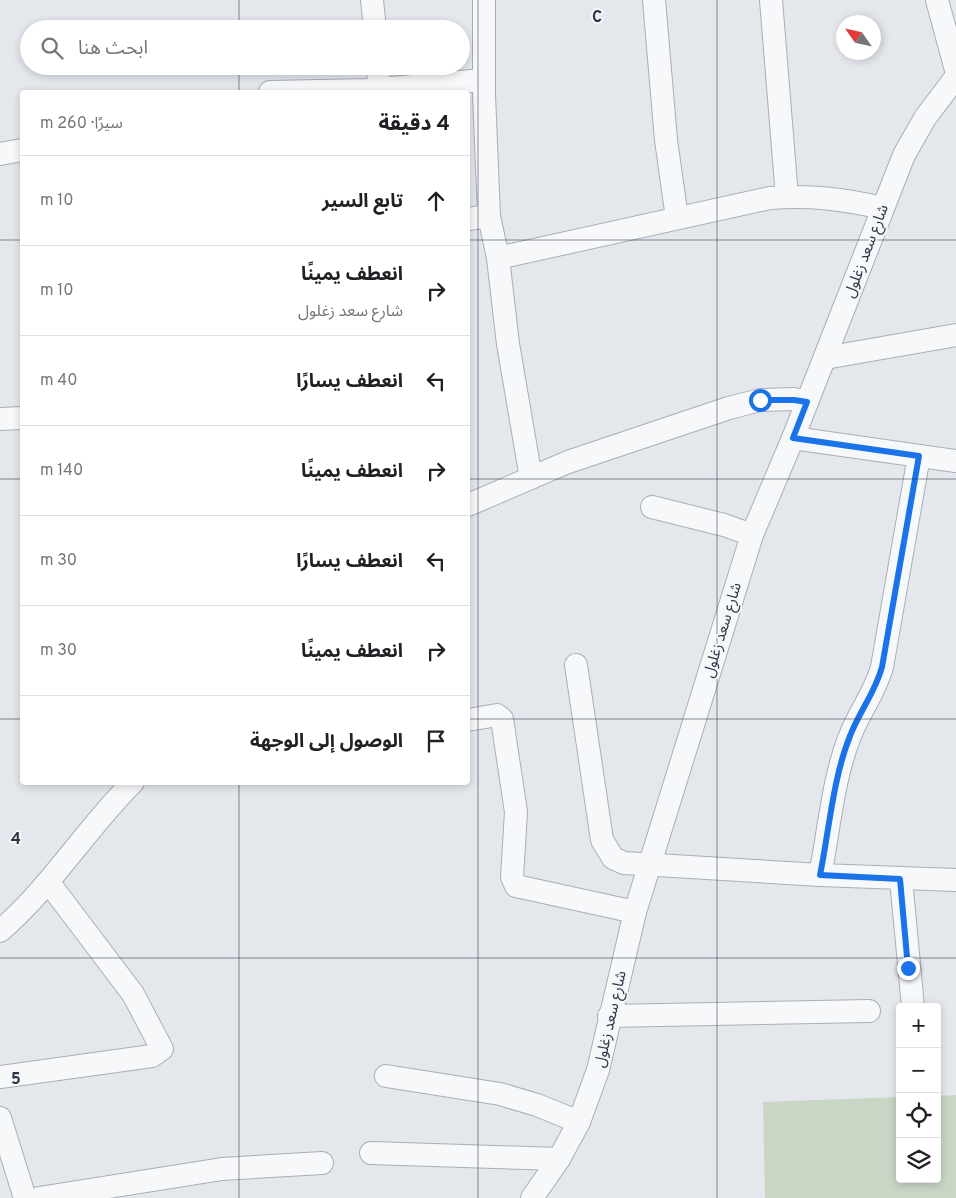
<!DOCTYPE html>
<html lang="ar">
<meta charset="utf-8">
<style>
:root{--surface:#fff;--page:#f6f6f6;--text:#202124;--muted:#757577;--line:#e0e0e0}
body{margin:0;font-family:Overpass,"Noto Sans Arabic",sans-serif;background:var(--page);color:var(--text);direction:rtl}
.controls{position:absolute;right:15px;bottom:15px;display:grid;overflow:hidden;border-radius:5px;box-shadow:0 2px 8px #0003}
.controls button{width:45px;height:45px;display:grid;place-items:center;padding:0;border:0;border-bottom:1px solid var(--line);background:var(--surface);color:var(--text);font:25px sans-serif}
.compass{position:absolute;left:836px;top:15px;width:45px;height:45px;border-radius:50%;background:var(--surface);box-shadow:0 2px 8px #0003;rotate:304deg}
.stop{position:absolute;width:15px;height:15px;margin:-11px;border:4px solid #1a73e8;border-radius:50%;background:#fff}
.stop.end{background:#1a73e8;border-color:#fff;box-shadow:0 1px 5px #0008}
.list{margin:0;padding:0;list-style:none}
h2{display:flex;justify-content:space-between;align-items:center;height:65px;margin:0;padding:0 20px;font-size:21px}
h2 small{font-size:16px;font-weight:400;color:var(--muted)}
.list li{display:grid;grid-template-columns:32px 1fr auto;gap:15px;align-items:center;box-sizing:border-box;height:90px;padding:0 20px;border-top:1px solid var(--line)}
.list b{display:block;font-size:19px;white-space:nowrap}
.list p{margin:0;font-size:16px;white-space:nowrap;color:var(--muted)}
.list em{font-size:16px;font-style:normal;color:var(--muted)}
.icon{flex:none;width:28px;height:28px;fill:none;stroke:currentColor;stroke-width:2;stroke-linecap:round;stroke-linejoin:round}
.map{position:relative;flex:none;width:956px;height:1198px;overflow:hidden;direction:ltr}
.search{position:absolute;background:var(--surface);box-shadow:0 2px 8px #0003;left:20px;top:20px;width:450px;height:55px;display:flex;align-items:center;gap:12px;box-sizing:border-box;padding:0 18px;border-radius:28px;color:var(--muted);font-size:19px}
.panel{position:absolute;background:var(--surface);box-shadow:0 2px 8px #0003;left:20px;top:90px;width:450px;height:695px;border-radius:5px;direction:rtl}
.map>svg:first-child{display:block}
.green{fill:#c9d6c5}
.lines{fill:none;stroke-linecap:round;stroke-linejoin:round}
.minor-casing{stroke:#a9aeb7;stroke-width:24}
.minor{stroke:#f7f8fa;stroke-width:22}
.route{stroke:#1a73e8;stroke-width:6}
.grid{fill:none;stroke:#2b3445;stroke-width:1;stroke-opacity:0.55}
.labels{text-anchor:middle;stroke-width:4;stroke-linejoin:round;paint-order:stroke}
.street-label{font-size:15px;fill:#2b3445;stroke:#f4f6f9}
.grid-label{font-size:16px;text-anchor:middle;font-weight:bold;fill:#2b3445;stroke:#f4f6f9;stroke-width:4;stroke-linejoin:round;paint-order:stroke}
</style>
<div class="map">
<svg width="956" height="1198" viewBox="0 0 956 1198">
<rect width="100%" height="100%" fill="#e4e7ec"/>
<polygon class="green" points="956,1095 956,1198 765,1198 763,1102 900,1097 900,1179 937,1179 937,1096"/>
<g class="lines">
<defs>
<g id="minor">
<polyline points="372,0 375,29"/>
<polyline points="484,0 484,95 489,216 498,258 508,344 531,478"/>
<polyline points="654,0 666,140 677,218"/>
<polyline points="771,0 787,197"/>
<polyline points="937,0 956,70"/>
<polyline points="378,66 379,89"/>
<polyline points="270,92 368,90 483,80"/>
<polyline points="0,154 22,150"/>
<polyline points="468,219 489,216"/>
<path d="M498 258 770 198C812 195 842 199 883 208"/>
<polyline points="825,358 956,335"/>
<polyline points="0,419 22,418"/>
<polyline points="793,438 956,461"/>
<polyline points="468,505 568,462 729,408 760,400 794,399 807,402"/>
<polyline points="652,507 724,525 752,535"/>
<polyline points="576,665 602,840 613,858 624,863 820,875 956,880"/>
<polyline points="468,720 497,715 502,719 516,812 512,877 516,886 635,912"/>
<path d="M820 875C829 831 833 778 850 736 859 712 875 693 882 667L919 456"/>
<polyline points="901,879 913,1007"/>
<path d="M0 931C51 887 85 830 133 782"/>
<polyline points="609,1016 869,1011"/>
<polyline points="386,1076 500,1094 537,1105 579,1122"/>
<polyline points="0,1077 152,1056 162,1049 133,994 49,883"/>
<polyline points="0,1118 25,1198"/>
<polyline points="371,1153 559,1159"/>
<polyline points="39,1198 222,1169 322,1163"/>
<polyline points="532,1198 559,1159 579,1122 598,1070 635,912 752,535 793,438 904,155 925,118 956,77"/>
</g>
</defs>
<use href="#minor" class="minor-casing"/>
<use href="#minor" class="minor"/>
</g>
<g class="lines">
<path class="route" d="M760 400H794L807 402 793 438 919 456 882 667C875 693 859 712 850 736 833 778 829 831 820 875L900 879 908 968"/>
</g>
<path class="grid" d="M239 0V29M478 0V1198M717 0V1198M239 66V92M0 240H22M468 240H956M0 479H22M468 479H956M0 719H22M468 719H956M239 782V1198M0 958H956"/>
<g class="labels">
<g class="street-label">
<text transform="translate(866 251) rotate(-69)" y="5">شارع سعد زغلول</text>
<text transform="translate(722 630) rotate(-73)" y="5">شارع سعد زغلول</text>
<text transform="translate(610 1019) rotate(-77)" y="5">شارع سعد زغلول</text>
</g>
</g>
<g class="grid-label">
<text x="597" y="22">C</text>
<text x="16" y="844">4</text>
<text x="16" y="1084">5</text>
</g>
</svg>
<div class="controls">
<button>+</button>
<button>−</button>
<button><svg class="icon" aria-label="locate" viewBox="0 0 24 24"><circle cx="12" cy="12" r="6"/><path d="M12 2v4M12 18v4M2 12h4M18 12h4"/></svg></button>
<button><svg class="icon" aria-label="layers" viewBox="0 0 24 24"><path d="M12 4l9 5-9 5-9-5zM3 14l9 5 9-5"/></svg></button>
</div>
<svg class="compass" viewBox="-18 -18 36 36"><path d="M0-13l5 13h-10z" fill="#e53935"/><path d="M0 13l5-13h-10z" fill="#757577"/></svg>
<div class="stop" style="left:760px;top:400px"></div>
<div class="stop end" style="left:908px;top:968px"></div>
<div class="search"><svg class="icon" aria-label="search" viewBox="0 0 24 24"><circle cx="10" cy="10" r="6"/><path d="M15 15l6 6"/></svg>ابحث هنا</div>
<section class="panel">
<h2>4 دقيقة<small>سيرًا · 260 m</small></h2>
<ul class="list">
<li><svg class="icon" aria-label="ahead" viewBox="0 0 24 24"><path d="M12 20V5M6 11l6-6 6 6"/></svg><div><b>تابع السير</b></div><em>10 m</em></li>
<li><svg class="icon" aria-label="right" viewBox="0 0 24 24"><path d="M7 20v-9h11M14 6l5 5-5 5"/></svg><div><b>انعطف يمينًا</b><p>شارع سعد زغلول</p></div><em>10 m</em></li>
<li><svg class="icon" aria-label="left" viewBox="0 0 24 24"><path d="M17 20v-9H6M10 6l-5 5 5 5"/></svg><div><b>انعطف يسارًا</b></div><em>40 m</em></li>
<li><svg class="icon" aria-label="right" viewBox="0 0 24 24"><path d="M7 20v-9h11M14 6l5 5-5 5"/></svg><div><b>انعطف يمينًا</b></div><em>140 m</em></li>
<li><svg class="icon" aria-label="left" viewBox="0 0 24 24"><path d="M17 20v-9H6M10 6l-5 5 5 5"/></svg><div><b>انعطف يسارًا</b></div><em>30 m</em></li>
<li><svg class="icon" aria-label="right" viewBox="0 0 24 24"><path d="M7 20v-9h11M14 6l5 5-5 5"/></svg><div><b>انعطف يمينًا</b></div><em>30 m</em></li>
<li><svg class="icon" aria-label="arrive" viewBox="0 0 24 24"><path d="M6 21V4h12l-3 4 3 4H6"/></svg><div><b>الوصول إلى الوجهة</b></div></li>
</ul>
</section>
</div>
